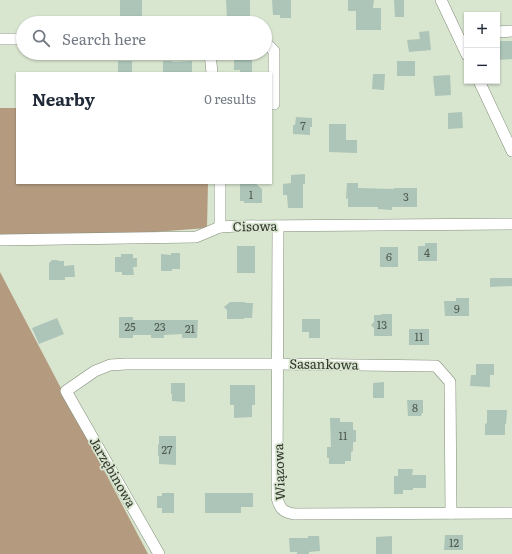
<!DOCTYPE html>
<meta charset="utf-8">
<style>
:root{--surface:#fff;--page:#f2f2f3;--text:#1f2937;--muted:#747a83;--line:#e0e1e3}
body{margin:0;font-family:Literata,serif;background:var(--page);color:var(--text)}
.controls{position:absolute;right:12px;top:12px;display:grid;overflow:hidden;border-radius:0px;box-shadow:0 1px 3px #0004}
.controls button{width:36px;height:36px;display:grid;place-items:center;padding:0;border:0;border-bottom:1px solid var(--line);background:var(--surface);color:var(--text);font:20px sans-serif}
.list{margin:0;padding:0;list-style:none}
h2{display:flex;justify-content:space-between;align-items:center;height:52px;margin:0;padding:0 16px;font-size:17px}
h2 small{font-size:13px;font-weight:400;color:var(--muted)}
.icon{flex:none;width:22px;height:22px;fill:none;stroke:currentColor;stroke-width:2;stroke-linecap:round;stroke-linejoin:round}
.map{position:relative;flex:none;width:512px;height:554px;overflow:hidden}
.search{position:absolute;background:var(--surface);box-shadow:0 1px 3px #0004;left:16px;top:16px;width:256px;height:44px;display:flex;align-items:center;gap:10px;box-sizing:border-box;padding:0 14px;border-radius:22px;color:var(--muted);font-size:15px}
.panel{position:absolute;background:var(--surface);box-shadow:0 1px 3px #0004;left:16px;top:72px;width:256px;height:112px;border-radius:0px}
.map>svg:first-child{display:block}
.forest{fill:#b49b80}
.building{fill:#acc5b8}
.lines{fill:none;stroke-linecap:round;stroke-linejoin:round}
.street-casing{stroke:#828d79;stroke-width:12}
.street{stroke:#fff;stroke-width:11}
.labels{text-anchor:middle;stroke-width:3.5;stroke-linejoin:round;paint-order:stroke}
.number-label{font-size:11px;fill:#505a50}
.street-label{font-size:13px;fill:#31362d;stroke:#d8e5cf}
</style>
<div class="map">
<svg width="512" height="554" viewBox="0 0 512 554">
<rect width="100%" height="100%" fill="#d8e5cf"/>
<g class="forest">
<polygon points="0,108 17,108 17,183 208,183 207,228 61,239 0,241"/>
<polygon points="0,272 148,554 0,554"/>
</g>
<g class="building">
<rect x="120" y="0" width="22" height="17"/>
<polygon points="226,0 250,0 250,18 227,18"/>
<polygon points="272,0 291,0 291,18 280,18 280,15 273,15"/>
<polygon points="348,0 374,0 373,8 381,8 381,30 356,30 356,11 348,11"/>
<polygon points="394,0 404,0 404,17 395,17"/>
<polygon points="429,31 431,50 409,52 407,40 420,39 419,32"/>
<polygon points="497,41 512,41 512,59 497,60"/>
<polygon points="240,54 252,55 252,72 240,72 240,70 234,70 234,57 240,57"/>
<rect x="118" y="61" width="14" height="12"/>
<polygon points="163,61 172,61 173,62 192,61 192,73 163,73"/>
<rect x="397" y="61" width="18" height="15"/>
<polygon points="373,74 385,74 384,90 372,89"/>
<polygon points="450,75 451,95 435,96 433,76"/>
<polygon points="462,112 463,128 448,129 448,113"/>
<polygon points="296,117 312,118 312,127 310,127 310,135 293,134 293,125 295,125"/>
<polygon points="329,124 346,124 346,140 357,140 357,153 329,152"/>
<polygon points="305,174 305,184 303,184 303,208 288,208 287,195 283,195 283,184 291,183 291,175"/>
<polygon points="248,183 255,183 262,189 262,203 244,203 244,201 240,201 240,184 247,184"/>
<polygon points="347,183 358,183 358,188 394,189 394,188 417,188 417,207 392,207 392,210 378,209 378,207 348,207 348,198 346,199"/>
<polygon points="425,243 437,243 437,261 418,261 418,246 425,246"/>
<rect x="237" y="246" width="18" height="27"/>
<rect x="380" y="247" width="18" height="20"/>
<polygon points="171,253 180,253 180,269 172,269 172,271 161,271 161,254 171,255"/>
<polygon points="121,254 133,254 133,258 137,258 137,267 133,267 134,275 122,275 122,272 115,272 115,257 121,257"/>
<polygon points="52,260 57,260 59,261 64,261 64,266 74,265 75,277 65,277 65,280 49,280 49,263"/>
<polygon points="490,278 512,278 512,286 490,287"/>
<polygon points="456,298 469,298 469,316 445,316 444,301 456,301"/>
<polygon points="230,302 245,302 245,303 253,303 252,318 244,318 244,319 227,319 227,310 224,307"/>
<polygon points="381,314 392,314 392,336 374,336 374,328 371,325 374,322 374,315 381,315"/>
<polygon points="119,317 133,317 133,320 198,320 197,338 182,338 182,334 164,335 164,338 151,338 151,335 133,335 133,338 119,338"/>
<polygon points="57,318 64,334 39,344 32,328"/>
<polygon points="302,319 320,319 320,338 309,338 309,332 302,332"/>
<rect x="409" y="329" width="20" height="16"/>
<polygon points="476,364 494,364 494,375 490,375 490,387 470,386 471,375 476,375"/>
<polygon points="384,382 384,398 373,398 373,383"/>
<polygon points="171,383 185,383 185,402 172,401 172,394 171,394"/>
<polygon points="230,385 255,385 255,405 252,405 252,417 234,418 234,405 230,405"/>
<polygon points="407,400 423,400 423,413 422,413 421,416 408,416"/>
<polygon points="487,410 507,410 506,424 505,424 505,435 485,435 485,424 487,423"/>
<polygon points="330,418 340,418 340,422 353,422 353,430 356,430 356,442 353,442 353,451 351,452 351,461 345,461 345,464 329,464 329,458 327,458 327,447 331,447"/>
<polygon points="159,436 176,436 176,465 159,464 159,456 158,456 158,445 159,444"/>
<polygon points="398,469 413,469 412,475 426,475 426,488 413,488 413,490 403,490 403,494 394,494 394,476 398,476"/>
<polygon points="162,493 174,493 174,513 162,513 162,508 157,508 157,496 162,496"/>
<polygon points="205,493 253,493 253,507 241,507 241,513 205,513"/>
<polygon points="445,535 463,535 463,550 444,550"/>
<polygon points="308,536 319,536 320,551 309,552 309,554 297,554 297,552 290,552 289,538 308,538"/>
<polygon points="392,536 392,554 376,554 376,537"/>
</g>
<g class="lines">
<defs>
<g id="street">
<polyline points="441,0 467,55"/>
<polyline points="497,32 512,31"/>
<polyline points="0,39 23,39"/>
<polyline points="265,42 274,51 274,104"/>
<polyline points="210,53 212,73"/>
<polyline points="479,81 512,151"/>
<polyline points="220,183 220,227"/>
<path d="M278 226 277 498C280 509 283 512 294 514L512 513"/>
<polyline points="0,240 196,237 220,227 238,226 512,224"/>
<polyline points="159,554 66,391 95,371 110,365 126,364 278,364 436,366 450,382 451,513"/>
</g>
</defs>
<use href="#street" class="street-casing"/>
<use href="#street" class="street"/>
</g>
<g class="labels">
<g class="number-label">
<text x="303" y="130">7</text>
<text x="251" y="199">1</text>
<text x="406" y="201">3</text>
<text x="427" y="257">4</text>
<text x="389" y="261">6</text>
<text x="457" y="313">9</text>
<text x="382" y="329">13</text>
<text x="130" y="331">25</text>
<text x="160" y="331">23</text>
<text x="190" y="333">21</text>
<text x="419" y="341">11</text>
<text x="415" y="412">8</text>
<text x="343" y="440">11</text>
<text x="167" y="454">27</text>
<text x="454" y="547">12</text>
</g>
<g class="street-label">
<text transform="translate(255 226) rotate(-1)" y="5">Cisowa</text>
<text transform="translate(324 364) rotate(1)" y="5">Sasankowa</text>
<text transform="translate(113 472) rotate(60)" y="5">Jarzębinowa</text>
<text transform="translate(279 472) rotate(-92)" y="5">Wiązowa</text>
</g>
</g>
</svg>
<div class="controls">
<button>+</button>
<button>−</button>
</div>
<div class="search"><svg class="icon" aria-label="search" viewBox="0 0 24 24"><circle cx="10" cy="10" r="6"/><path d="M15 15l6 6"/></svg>Search here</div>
<section class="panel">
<h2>Nearby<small>0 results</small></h2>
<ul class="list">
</ul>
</section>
</div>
